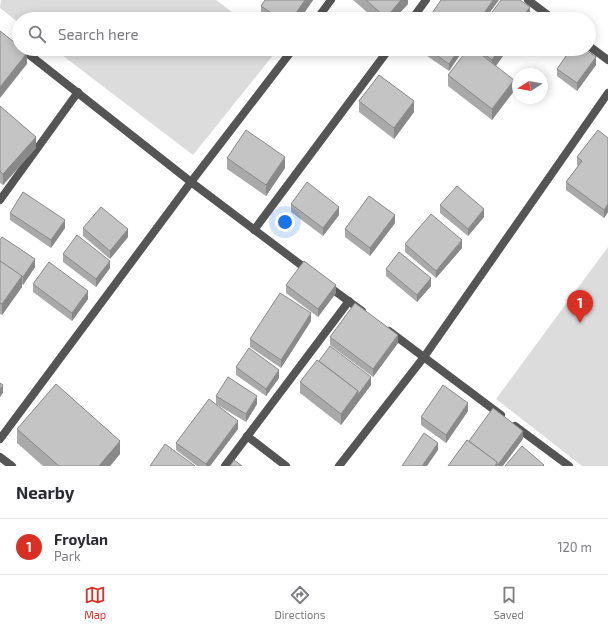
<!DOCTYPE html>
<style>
:root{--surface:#fff;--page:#f2f2f3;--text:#2b2b33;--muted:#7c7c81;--line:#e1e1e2;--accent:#d93025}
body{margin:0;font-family:"Exo 2",sans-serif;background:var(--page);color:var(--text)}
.compass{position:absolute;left:512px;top:68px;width:36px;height:36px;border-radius:50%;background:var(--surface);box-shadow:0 2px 10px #0003;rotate:259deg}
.you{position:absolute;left:285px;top:222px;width:14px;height:14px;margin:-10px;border:3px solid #fff;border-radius:50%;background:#1a73e8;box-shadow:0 0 0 6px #1a73e833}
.badge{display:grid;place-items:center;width:26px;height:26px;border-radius:50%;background:var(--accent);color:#fff;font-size:13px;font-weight:700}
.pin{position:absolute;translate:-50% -33px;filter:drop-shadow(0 1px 2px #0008)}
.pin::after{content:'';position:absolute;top:21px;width:14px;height:12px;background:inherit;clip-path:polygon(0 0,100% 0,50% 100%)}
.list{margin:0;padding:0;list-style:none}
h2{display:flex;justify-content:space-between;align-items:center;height:52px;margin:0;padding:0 16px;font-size:17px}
h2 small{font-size:13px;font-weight:400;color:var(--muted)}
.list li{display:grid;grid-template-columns:26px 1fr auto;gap:12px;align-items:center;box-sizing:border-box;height:56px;padding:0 16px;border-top:1px solid var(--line)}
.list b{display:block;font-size:15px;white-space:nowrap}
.list p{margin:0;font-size:13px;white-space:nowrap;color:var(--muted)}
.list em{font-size:13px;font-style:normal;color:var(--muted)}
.icon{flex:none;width:22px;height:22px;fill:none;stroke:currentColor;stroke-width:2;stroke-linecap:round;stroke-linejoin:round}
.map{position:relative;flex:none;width:608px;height:466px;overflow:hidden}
.search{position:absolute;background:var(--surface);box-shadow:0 2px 10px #0003;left:12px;right:12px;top:12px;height:44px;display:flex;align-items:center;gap:10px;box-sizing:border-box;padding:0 14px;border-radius:22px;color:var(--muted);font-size:15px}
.sheet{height:108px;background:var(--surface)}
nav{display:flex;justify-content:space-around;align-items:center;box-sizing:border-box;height:56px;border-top:1px solid var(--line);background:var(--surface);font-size:11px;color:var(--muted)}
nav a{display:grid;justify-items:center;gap:2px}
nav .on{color:var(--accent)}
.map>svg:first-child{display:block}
.green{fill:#dcdcdc}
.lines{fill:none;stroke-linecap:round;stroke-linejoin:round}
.minor{stroke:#555;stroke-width:8}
.wall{fill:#a9a9a9}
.shaded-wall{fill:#898989}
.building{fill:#c4c4c4;stroke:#898989}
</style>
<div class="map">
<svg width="608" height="466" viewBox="0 0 608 466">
<rect width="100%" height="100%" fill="#fff"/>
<g class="green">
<polygon points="1,0 216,0 241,19 19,19 19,23 0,8"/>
<polygon points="54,49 278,49 193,155"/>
<polygon points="608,247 608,466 582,466 496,399"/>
</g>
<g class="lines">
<g class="minor">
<polyline points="528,0 553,19"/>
<polyline points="317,19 331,0"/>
<polyline points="412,19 426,0"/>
<polyline points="589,46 608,60"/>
<polyline points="22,49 191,182 309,271"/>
<polyline points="0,200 78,92"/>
<polyline points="254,230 389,49"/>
<polyline points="328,286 362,311"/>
<polyline points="389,331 501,415"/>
<polyline points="515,426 569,466"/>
<polyline points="247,436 286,466"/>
<polyline points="0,439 191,182 293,49"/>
<polyline points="0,457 12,466"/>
<polyline points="225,466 349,301"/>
<polyline points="339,466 424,357 608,93"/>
</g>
</g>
<g class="wall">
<polygon points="265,0 313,0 300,19 264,19 261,17 261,6"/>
<polygon points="353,0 408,0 408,4 394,19 375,19"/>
<polygon points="417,49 464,49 449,71"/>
<polygon points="468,49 508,49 496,66 514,91 492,120 448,86 448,75"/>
<polygon points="596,65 577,91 557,76 557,69"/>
<polygon points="359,101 414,112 394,139 359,112"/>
<polygon points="0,106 36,148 3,185 0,183"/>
<polygon points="608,138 608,212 604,218 566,190 566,182 578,166 577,165 577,157"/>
<polygon points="227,158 285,168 266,196 227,169"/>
<polygon points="291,204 339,215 323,236 291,212"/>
<polygon points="440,205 484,217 468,236 440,213"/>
<polygon points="10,213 65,228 51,248 10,220"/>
<polygon points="395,223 370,256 345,237 345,229"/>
<polygon points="83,228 128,237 110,259 83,236"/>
<polygon points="0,240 35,267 23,285 22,284 22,287 2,315 0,314"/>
<polygon points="405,244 462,248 436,278 405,252"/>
<polygon points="63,254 110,268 96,287 63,262"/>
<polygon points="386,269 431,286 417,302 386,276"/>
<polygon points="33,284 88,299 72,321 33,292"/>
<polygon points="286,285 336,293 318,317 286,293"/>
<polygon points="311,321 281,368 250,347 250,339"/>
<polygon points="330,337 398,343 373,377 330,345"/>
<polygon points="236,367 279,378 266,396 236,375"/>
<polygon points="300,382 371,385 341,425 300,393"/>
<polygon points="216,396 257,404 246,422 216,404"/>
<polygon points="468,411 446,443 421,425 421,417"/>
<polygon points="17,429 120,454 110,466 43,466 17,443"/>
<polygon points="238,429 210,466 197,466 176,450 176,443"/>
</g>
<g class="shaded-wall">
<polygon points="305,0 313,0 300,19 292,19"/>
<polygon points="401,0 408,0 408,4 394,19 386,19 386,18"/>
<polygon points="493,0 499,0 485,19 480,19"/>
<polygon points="530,7 530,18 529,19 521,19"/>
<polygon points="459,49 464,49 449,71 449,64"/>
<polygon points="500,49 508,49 492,71 492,60"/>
<polygon points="27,53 27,64 0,98 0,87"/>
<polygon points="596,57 596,65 577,91 577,83"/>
<polygon points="514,80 514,91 492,120 492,109"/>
<polygon points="414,101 414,112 394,139 394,128"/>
<polygon points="36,137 36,148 3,185 3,174"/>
<polygon points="285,157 285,168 266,196 266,185"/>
<polygon points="608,204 608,212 604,218 604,210"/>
<polygon points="339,207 339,215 323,236 323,228"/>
<polygon points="484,209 484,217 468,236 468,229"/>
<polygon points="395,215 395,223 370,256 370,248"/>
<polygon points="65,220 65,228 51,248 51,240"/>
<polygon points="128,229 128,237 110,259 110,251"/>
<polygon points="462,240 462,248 436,278 436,271"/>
<polygon points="35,259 35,267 23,285 23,277"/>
<polygon points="110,261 110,268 96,287 96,279"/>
<polygon points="22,276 22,287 2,315 2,304"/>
<polygon points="431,278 431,286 417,302 417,295"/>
<polygon points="336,285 336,293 318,317 318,309"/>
<polygon points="88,291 88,299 72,321 72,313"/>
<polygon points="311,313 311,321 281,368 281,360"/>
<polygon points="398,335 398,343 373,377 373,369"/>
<polygon points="279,370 279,378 266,396 266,389"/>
<polygon points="371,377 371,385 341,425 341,414 358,391"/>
<polygon points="3,385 3,393 0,397 0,390"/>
<polygon points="257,396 257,404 246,422 246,414"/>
<polygon points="468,403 468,411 446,443 446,435"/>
<polygon points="238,421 238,429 210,466 206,466 206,464"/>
<polygon points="523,431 523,439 503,466 495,466"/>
<polygon points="120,441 120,454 110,466 99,466"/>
<polygon points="438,443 438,450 427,466 422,466"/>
</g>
<g class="building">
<polygon points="265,0 305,0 292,19 280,19 261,6"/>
<polygon points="366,0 401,0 386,18"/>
<polygon points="441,0 493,0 480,19 428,19"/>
<polygon points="501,0 520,0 530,7 521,19 487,19"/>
<polygon points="0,31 19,46 19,49 22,49 27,53 0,87"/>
<polygon points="428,49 459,49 449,64"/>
<polygon points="468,49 474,49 514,80 492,109 448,75"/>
<polygon points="477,49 500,49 492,60"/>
<polygon points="571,49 585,49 596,57 577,83 557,69"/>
<polygon points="379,75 414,101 394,128 359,101"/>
<polygon points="0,106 36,137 3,174 0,171"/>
<polygon points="246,130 285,157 266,185 227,158"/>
<polygon points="598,130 608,138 608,204 604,210 566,182 582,161 577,157"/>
<polygon points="307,182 339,207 323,228 291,204"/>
<polygon points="457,186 484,209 468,229 440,205"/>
<polygon points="23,192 65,220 51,240 10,213"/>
<polygon points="369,196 395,215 370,248 345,229"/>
<polygon points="101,207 128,229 110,251 83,228"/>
<polygon points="431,214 462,240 436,271 405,244"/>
<polygon points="77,235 110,261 96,279 63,254"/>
<polygon points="2,237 35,259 23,277 0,261 0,240"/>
<polygon points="399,252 431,278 417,295 386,269"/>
<polygon points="0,261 22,276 2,304 0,303"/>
<polygon points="304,261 336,285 318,309 286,285"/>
<polygon points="49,262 88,291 72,313 33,284"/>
<polygon points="280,293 311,313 281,360 250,339"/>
<polygon points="355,303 398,335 373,369 330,337"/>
<polygon points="330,346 371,377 358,395 358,391 319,361"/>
<polygon points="249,348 279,370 266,389 236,367"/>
<polygon points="317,360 358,391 341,414 300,382"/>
<polygon points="228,377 257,396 246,414 216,396"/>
<polygon points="0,383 3,385 0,390"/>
<polygon points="56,384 120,441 99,466 59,466 17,429"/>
<polygon points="443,385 468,403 446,435 421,417"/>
<polygon points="209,399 238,421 206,464 176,443"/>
<polygon points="493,408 523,431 497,466 497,462 469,441"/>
<polygon points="424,433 438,443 422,466 402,466"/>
<polygon points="467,440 497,462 495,466 448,466"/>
<polygon points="165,444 195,466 150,466"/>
<polygon points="522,446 544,465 543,466 505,466"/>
<polygon points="234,460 242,466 230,466"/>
</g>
</svg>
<svg class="compass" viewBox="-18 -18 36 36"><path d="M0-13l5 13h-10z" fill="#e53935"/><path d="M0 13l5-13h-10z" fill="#7c7c81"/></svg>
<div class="you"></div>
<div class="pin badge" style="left:580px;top:323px">1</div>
<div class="search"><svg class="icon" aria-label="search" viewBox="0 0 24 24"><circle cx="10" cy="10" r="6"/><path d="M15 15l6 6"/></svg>Search here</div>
</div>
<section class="sheet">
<h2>Nearby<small></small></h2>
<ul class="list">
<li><span class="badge">1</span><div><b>Froylan</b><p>Park</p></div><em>120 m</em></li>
</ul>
</section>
<nav>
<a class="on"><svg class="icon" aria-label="map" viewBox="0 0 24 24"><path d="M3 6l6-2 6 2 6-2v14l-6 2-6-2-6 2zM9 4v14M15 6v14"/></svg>Map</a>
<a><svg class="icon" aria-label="directions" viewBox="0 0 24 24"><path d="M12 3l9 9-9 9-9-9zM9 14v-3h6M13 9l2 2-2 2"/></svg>Directions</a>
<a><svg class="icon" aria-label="saved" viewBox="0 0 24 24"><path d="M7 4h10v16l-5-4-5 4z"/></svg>Saved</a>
</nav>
